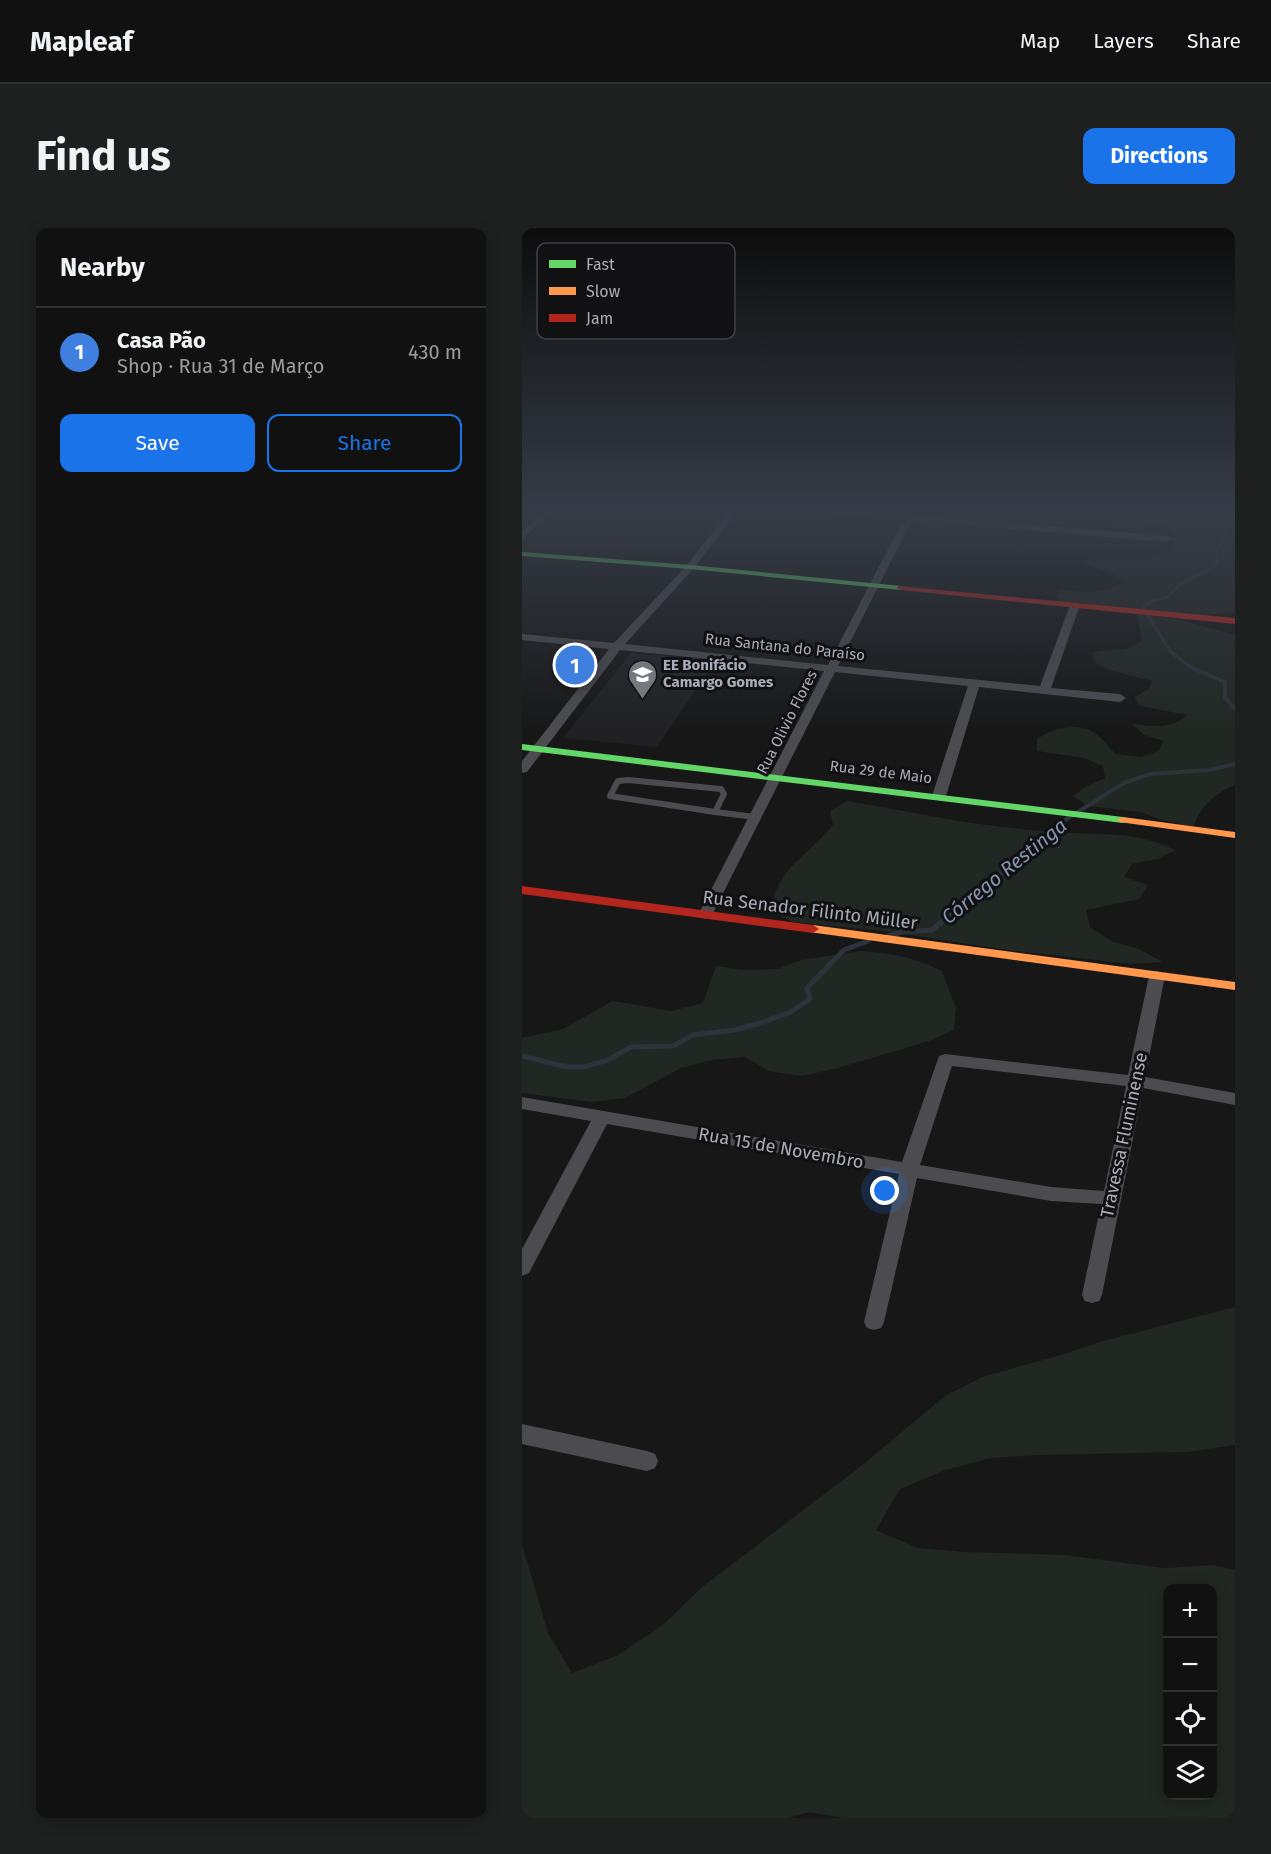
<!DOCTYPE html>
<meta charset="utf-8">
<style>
:root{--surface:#111;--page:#1e1f1f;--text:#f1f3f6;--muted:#9c9d9f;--line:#303131;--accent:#1a73e8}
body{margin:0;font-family:"Fira Sans",sans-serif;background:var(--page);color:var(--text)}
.controls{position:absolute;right:18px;bottom:18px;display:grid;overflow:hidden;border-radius:12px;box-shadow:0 3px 15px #0003}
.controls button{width:54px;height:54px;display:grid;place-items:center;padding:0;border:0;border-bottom:2px solid var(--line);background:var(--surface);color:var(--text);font:30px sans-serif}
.you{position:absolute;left:363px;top:963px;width:21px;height:21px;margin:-15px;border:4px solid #fff;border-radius:50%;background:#1a73e8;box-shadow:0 0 0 9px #1a73e833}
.badge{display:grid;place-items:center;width:39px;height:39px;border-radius:50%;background:var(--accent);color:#fff;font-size:20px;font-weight:700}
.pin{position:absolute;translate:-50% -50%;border:3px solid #fff;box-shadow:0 2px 6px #0006}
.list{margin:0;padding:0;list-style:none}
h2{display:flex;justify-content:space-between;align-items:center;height:78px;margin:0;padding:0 24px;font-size:26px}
h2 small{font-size:20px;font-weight:400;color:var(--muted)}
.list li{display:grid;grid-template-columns:39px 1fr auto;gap:18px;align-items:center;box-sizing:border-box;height:90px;padding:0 24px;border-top:2px solid var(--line)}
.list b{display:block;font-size:22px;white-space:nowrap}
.list p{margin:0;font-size:20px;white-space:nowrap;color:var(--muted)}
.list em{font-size:20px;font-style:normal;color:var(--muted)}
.actions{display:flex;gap:12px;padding:18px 24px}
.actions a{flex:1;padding:14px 0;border:2px solid var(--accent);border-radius:12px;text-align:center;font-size:21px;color:var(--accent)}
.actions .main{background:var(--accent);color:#fff}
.icon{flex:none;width:33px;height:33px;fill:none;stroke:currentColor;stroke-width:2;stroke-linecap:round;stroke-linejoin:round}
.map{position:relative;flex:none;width:713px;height:1590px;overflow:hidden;border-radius:12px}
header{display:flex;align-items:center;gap:36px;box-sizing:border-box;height:84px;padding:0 30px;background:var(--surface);border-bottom:2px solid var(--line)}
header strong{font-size:28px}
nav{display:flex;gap:33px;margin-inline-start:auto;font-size:21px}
.intro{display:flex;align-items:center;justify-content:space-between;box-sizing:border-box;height:144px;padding:0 36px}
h1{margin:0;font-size:42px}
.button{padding:15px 27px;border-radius:12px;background:var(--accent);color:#fff;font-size:21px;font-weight:700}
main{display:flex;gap:36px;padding:0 36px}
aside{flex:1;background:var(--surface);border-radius:12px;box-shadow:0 3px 15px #0003}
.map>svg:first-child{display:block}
.built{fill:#212123}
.green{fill:#212722;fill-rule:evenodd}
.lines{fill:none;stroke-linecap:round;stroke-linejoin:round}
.stream-far2{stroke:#2e323a;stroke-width:3}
.stream-far1{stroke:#2e323a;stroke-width:4}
.stream{stroke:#2e323a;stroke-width:5}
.path{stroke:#4d4e51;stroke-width:1.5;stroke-dasharray:1.5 3;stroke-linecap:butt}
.lane{stroke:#4c4c50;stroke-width:6}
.street{fill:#4c4c50;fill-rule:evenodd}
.fast{fill:#63d668;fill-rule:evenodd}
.slow{fill:#ff974d;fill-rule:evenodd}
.jam{fill:#b3261e;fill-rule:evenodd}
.labels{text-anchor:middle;stroke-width:6;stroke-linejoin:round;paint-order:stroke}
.far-street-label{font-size:15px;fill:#aaacb7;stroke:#111113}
.far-poi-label{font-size:15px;font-weight:bold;fill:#aaacb7;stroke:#111113;text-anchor:start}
.street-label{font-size:18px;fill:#aaacb7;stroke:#111113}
.water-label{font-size:20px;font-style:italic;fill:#8495ae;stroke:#111113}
.key{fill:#111113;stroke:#3f4044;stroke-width:1.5}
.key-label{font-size:16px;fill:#aaacb7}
</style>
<header>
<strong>Mapleaf</strong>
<nav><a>Map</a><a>Layers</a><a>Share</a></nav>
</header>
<div class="intro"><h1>Find us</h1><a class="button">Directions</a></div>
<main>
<aside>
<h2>Nearby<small></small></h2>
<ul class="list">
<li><span class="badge" style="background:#3f7fe0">1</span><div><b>Casa Pão</b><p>Shop · Rua 31 de Março</p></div><em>430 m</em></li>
</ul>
<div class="actions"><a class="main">Save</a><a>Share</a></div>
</aside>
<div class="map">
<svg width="713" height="1590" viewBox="0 0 713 1590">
<rect width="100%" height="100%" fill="#171717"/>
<polygon class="built" points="109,425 194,432 135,519 41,510"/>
<g class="green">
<path d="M624 283H713V385L674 387 539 373 534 369 538 362C558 363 583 368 600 354L592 347 564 336 567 330 622 331 648 322 650 316 649 303 639 296 607 300 589 299C597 287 611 285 624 283Z"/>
<path d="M615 386 655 391 713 407V557C692 566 679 578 671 599L639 592 619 584 566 578 551 568 565 558 583 550 581 538 561 530 515 523V511C531 500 557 493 574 506 581 511 587 520 594 526L619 529 637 523 642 513 622 507 610 496C630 498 649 502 665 487L618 478 612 469 626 462 630 453 587 442 572 434 570 424 607 420 620 413Z"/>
<path d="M325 573C375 581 423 592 473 598 499 601 525 604 551 605 590 607 616 604 653 622L635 631 610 636 602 649 626 657 617 671 564 682 568 699 589 713 617 721 641 734 609 736 486 722 361 703 271 694 250 684C252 640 287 628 311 597L308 583Z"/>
<path d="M338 723C368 725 392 729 420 743L434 780 432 802 407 813 316 840 280 848 247 843 223 829 190 832 159 840 103 870 69 874 0 865V810L41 801 91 773 149 783 181 775 194 738 222 742 255 741 280 732Z"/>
<path d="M713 1079V1217L665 1224 516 1227 468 1230 424 1242 378 1261 354 1302 396 1320 443 1324 542 1327 642 1340 691 1337 713 1342V1590H321L288 1584 266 1590H0V1316L26 1405 50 1445 96 1427 141 1397 180 1359 338 1239 423 1168 460 1149 539 1127 581 1113ZM646 1360H690V1568H646Z"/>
</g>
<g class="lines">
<polyline class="stream-far2" points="670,440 649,424 621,380 629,373 646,369 657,357 691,340 695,332 695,323 705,303 704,297 713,291"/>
<g class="stream-far1">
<polyline points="668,439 703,454 703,469 713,481"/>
<polyline points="488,637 540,594 602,555 628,546 688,542 713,536"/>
</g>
<g class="stream">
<polyline points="366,708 380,704 410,702 490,636"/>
<polyline points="0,828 45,839 62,839 86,832 109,819 151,818 171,807 213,802 238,795 269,784 288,771 285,760 322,722 346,713"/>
</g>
<polyline class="path" points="579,283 584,295"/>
<g class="lane">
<polygon points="106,552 199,561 202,566 193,584 88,568 96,553"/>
<polyline points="193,584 233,589"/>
</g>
<g class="street">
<polygon points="23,283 32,283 0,311 0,303"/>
<polygon points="207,283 216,283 171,341 103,416 306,437 381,292 308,286 304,283 384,287 386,283 394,283 392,287 645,308 650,311 645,314 390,292 316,438 518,458 548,377 553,374 558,377 529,460 598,466 604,470 598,474 457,459 424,568 417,572 410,568 446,458 313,444 190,687 183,691 176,687 302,443 98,422 5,544 0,545 0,533 87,421 0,412 0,406 92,415 165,337"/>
<path d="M635 743 643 748 623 849 713 865V877L621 860 580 1067 577 1073 570 1075 563 1073 560 1067 579 976 529 973 395 950 362 1094 359 1100 352 1102 345 1100 342 1094 377 946 85 896 7 1045 0 1048V1021L69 893 0 881V869L380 934 417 828 423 826 606 847 627 748ZM430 838 604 858 582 963 529 959 398 937Z"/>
<polygon points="0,1196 125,1223 133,1226 136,1233 133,1240 125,1243 0,1216"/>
</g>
<g class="fast">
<polygon points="0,324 168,337 379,358 383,360 379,362 168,341 0,328"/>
<polygon points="0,516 601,589 607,592 601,595 0,522"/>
</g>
<g class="slow">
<polygon points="601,589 713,604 713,610 597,594 595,592"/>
<polygon points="291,697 713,754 713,762 287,704 285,701 287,698"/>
</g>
<g class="jam">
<polygon points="376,358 713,390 713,396 379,362 375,360"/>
<polygon points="0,658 291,697 297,701 291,705 0,666"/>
</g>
</g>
<linearGradient id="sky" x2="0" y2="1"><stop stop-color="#0d0d0d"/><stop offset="0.56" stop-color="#363c47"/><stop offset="1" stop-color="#363c47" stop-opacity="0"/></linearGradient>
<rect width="713" height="506" fill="url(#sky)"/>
<defs>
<symbol id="school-pin" viewBox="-11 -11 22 30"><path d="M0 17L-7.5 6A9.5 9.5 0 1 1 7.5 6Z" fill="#77787f" stroke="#111113"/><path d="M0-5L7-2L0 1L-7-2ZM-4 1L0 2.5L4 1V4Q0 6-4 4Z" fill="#fff"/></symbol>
</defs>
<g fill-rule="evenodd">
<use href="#school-pin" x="104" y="430" width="33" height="45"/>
</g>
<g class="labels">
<g class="far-street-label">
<text transform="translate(263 419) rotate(6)" y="5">Rua Santana do Paraíso</text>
<text transform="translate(265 494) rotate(-63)" y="5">Rua Olivio Flores</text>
<text transform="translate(359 544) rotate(7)" y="5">Rua 29 de Maio</text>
</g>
<g class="far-poi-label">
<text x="141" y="442">EE Bonifácio<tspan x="141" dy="17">Camargo Gomes</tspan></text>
</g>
<g class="street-label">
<text transform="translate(288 682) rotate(7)" y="6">Rua Senador Filinto Müller</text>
<text transform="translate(602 907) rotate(-78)" y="6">Travessa Fluminense</text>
<text transform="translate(259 920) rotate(10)" y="6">Rua 15 de Novembro</text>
</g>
<g class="water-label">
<text transform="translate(482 643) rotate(-39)" y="7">Córrego Restinga</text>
</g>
</g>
<rect x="15" y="15" width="198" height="96" rx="9" class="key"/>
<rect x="27" y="32" width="27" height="8" fill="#63d668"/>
<rect x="27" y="59" width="27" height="8" fill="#ff974d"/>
<rect x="27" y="86" width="27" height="8" fill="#b3261e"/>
<g class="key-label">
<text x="64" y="42">Fast</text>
<text x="64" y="69">Slow</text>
<text x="64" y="96">Jam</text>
</g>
</svg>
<div class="controls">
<button>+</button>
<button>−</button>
<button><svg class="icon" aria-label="locate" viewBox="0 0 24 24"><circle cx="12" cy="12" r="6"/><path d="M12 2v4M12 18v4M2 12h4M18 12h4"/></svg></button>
<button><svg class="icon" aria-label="layers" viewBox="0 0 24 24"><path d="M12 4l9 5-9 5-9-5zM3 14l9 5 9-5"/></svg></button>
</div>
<div class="you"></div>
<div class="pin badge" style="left:53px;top:437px;background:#3f7fe0">1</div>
</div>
</main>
